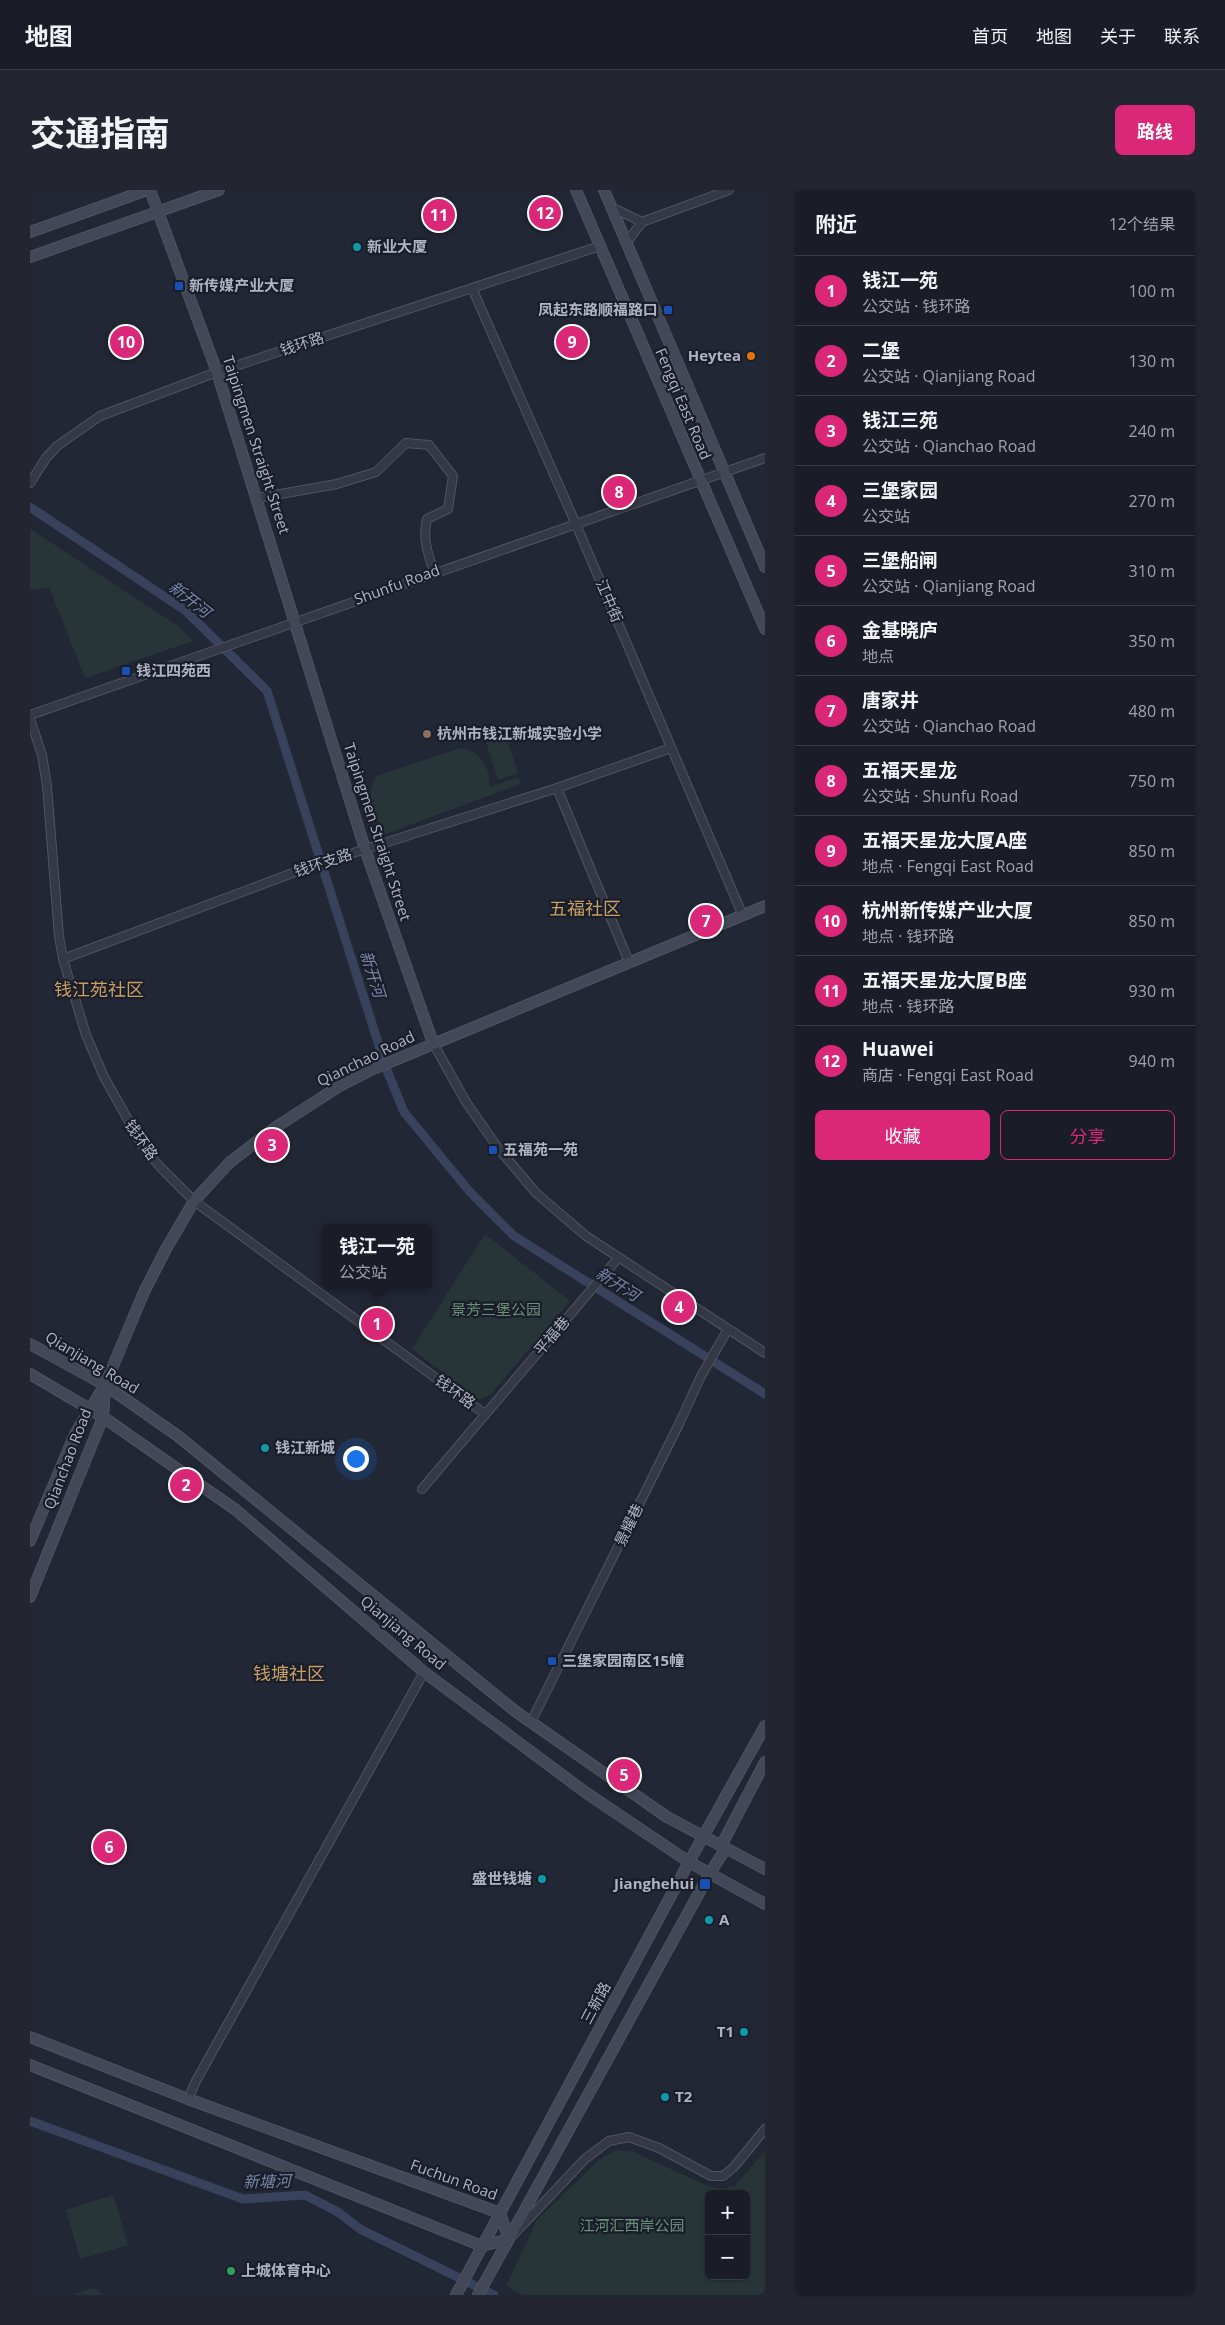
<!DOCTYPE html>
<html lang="zh">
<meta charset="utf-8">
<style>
:root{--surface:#1a1d28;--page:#232630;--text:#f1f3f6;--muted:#9fa2a8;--line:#383b45;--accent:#db2777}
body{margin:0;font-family:"Open Sans","Noto Sans SC",sans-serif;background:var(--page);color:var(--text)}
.controls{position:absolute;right:15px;bottom:15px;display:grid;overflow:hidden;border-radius:8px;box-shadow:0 1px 4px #0004}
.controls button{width:45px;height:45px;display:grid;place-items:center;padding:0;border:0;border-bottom:1px solid var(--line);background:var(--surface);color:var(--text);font:25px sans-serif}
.you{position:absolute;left:325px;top:1268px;width:18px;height:18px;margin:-12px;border:4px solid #fff;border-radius:50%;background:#1a73e8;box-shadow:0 0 0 8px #1a73e833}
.badge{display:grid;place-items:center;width:32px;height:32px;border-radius:50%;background:var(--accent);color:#fff;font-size:16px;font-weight:700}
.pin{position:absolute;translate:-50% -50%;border:2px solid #fff;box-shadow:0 1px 5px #0006}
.popup{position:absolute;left:292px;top:1034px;width:110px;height:65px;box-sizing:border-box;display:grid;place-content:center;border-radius:8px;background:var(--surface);filter:drop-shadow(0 1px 4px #0005);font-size:16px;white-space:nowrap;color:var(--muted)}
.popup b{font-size:19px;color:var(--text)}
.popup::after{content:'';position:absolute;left:50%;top:100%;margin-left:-10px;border:10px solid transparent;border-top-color:var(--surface)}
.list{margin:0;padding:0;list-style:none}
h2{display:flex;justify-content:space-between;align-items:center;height:65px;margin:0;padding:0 20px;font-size:21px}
h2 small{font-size:16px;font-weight:400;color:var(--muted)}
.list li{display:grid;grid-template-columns:32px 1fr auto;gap:15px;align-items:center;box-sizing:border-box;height:70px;padding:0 20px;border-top:1px solid var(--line)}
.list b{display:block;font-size:19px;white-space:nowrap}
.list p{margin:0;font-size:16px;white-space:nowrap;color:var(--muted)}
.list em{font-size:16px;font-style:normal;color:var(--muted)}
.actions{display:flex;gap:10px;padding:15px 20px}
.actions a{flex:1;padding:11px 0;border:1px solid var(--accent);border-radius:8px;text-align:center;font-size:18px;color:var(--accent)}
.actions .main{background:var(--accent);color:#fff}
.map{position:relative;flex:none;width:735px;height:2105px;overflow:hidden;border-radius:8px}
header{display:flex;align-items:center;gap:30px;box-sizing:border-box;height:70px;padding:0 25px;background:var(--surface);border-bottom:1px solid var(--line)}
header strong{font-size:24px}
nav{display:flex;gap:28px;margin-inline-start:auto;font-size:18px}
.intro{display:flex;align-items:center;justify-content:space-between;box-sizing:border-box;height:120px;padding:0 30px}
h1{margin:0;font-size:35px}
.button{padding:12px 22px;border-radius:8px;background:var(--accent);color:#fff;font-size:18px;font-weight:700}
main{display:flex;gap:30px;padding:0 30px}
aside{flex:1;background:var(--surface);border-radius:8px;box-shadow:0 1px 4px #0004}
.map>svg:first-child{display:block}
.green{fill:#273539;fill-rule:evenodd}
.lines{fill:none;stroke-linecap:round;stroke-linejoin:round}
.canal{stroke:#39425d;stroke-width:9}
.street-casing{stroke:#4f5460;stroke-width:10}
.secondary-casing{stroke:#4f5460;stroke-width:12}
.street{stroke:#353946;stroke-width:8}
.secondary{stroke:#434858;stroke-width:10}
.culture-dot{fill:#0f9aa8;stroke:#1a1e2a;stroke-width:2}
.transit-dot{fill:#1a4fb4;stroke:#1a1e2a;stroke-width:2}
.food-dot{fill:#e8710a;stroke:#1a1e2a;stroke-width:2}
.education-dot{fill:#8d6e63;stroke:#1a1e2a;stroke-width:2}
.leisure-dot{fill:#2e9e5b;stroke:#1a1e2a;stroke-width:2}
.labels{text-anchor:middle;stroke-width:4.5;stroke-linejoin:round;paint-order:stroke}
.poi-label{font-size:15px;font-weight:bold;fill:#afb4c2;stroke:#1a1e2a;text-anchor:start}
.street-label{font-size:15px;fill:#afb4c2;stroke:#1a1e2a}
.park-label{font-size:15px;fill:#699078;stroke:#1a1e2a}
.water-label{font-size:16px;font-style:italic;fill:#7a86a8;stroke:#1a1e2a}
.quarter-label{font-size:18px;fill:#c89f64;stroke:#1a1e2a}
</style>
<header>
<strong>地图</strong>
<nav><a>首页</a><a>地图</a><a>关于</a><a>联系</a></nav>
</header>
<div class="intro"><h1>交通指南</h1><a class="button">路线</a></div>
<main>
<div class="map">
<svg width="735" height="2105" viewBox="0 0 735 2105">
<rect width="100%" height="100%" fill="#222735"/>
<g class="green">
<polygon points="0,339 148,436 163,451 55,488 19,397 0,400"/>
<polygon points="476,546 488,583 468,590 456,552"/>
<path d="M431 558C451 561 461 578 459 597L488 587 491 594 350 646 348 639 354 636C337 624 337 603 346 586Z"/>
<polygon points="455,1044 540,1111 460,1205 449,1210 382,1159"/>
<path d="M586 1960 604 1962 675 1995 692 1999 705 1996 735 1961V2105H493L476 2096 507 2030 570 1969ZM679 2004H716V2086H679Z"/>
<polygon points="83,2005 98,2055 50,2069 36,2020"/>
<polygon points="64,2098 74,2105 42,2105"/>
</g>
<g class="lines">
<g class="canal">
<polyline points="0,317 156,421 237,501 356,878 374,922 440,1002 484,1046 735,1204"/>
<polyline points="0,1931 213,2009 275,2005 308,2022 330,2039 464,2105"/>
</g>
<defs>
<g id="street">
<polyline points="581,17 612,32"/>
<polyline points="597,52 612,32 699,0"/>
<polyline points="442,98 545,332 713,726"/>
<polyline points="0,293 16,268 27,256 70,226 187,182 570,56"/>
<path d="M228 308 307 294 346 282 376 253 399 255 423 286 418 319 397 329C392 348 398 364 404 382"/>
<polyline points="0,525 735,268"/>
<polyline points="0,529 12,565 17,596 29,746 33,769 56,845 74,887 115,960 134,981 164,1011 455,1224"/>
<polyline points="527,598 599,772"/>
<polyline points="33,769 276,678 527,598 641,558"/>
<polyline points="403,853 436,912 468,958 506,1003 556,1046 735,1163"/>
<polyline points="392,1299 589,1067"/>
<polyline points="501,1532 649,1234 671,1186 698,1139"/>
<polyline points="158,1909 166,1891 394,1482"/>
<polyline points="484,2044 555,1969 579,1951 599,1947 629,1958 681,1986 693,1986 704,1977 735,1939"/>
</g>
<g id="secondary">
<polyline points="120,0 187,182 335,659 403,853"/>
<polyline points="546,0 735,439"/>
<polyline points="574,0 735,377"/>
<polyline points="0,42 117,0"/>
<polyline points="0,67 189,0"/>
<polyline points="0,1154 75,1195 148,1246 485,1521 637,1627 735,1679"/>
<polyline points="0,1184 73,1227 206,1320 394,1482 555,1602 659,1672 735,1714"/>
<polyline points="0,1351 45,1244 75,1195 114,1102 136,1059 164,1011 200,972 246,937 308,897 341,880 735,716"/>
<polyline points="0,1407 73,1227 75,1196"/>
<polyline points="691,1656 735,1572"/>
<polyline points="0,1847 158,1909 470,2023"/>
<polyline points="0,1875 452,2056 479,2049"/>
<polyline points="470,2023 479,2049"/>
<polyline points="426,2105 659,1672 735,1536"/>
<polyline points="448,2105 680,1683 696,1658"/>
</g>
</defs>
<use href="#street" class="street-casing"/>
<use href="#secondary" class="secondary-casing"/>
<use href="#street" class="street"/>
<use href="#secondary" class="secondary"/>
</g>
<g class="culture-dot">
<circle cx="327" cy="57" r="5"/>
<circle cx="235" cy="1258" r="5"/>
<circle cx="512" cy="1689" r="5"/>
<circle cx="679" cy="1730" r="5"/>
<circle cx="714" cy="1842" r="5"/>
<circle cx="635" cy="1907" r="5"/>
</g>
<g class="transit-dot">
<rect x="144" y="91" width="10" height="10" rx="2.5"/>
<rect x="633" y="115" width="10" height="10" rx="2.5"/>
<rect x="91" y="476" width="10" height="10" rx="2.5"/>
<rect x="458" y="955" width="10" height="10" rx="2.5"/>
<rect x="517" y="1466" width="10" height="10" rx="2.5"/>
<rect x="669" y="1688" width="12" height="12" rx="2.5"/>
</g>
<circle class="food-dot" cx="721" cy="166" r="5"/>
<circle class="education-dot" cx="397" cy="544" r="5"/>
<circle class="leisure-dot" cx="201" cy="2081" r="5"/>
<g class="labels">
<g class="poi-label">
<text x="337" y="62">新业大厦</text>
<text x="159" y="101">新传媒产业大厦</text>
<text x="628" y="125" text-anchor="end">凤起东路顺福路口</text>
<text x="711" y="171" text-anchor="end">Heytea</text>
<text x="106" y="486">钱江四苑西</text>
<text x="407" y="549">杭州市钱江新城实验小学</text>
<text x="473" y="965">五福苑一苑</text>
<text x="245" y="1263">钱江新城</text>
<text x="532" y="1476">三堡家园南区15幢</text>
<text x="502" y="1694" text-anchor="end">盛世钱塘</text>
<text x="664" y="1699" text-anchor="end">Jianghehui</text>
<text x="689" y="1735">A</text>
<text x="704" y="1847" text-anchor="end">T1</text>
<text x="645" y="1912">T2</text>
<text x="211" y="2086">上城体育中心</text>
</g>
<g class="street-label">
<text transform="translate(272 154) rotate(-18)" y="5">钱环路</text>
<text transform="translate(653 214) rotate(67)" y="5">Fengqi East Road</text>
<text transform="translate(226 255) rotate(72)" y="5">Taipingmen Straight Street</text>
<text transform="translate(367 395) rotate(-20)" y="5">Shunfu Road</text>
<text transform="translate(579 411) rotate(67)" y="5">江中街</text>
<text transform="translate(347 642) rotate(72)" y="5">Taipingmen Straight Street</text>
<text transform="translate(293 673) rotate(-18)" y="5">钱环支路</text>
<text transform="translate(336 869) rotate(-26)" y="5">Qianchao Road</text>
<text transform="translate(111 950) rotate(55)" y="5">钱环路</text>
<text transform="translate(522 1146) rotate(-50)" y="5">平福巷</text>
<text transform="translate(62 1173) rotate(31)" y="5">Qianjiang Road</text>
<text transform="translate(425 1202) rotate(36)" y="5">钱环路</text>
<text transform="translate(38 1269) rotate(-69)" y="5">Qianchao Road</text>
<text transform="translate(599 1335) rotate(-64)" y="5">景耀巷</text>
<text transform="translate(373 1443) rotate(40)" y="5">Qianjiang Road</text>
<text transform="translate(566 1813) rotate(-62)" y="5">三新路</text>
<text transform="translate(424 1990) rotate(20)" y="5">Fuchun Road</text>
</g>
<g class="park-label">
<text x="466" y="1125">景芳三堡公园</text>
<text x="602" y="2041">江河汇西岸公园</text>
</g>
<g class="water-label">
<text transform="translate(160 409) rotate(38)" y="6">新开河</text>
<text transform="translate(343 784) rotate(72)" y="6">新开河</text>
<text transform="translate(588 1094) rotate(32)" y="6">新开河</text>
<text transform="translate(237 1991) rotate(-1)" y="6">新塘河</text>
</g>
<g class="quarter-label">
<text x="555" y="725">五福社区</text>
<text x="69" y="806">钱江苑社区</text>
<text x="259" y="1490">钱塘社区</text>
</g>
</g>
</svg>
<div class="controls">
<button>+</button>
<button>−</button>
</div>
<div class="you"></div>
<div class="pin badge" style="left:347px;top:1134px">1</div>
<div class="popup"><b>钱江一苑</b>公交站</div>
<div class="pin badge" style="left:156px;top:1295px">2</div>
<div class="pin badge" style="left:242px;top:955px">3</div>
<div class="pin badge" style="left:649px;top:1117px">4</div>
<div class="pin badge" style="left:594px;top:1585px">5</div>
<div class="pin badge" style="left:79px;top:1657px">6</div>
<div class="pin badge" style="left:676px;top:731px">7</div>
<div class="pin badge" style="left:589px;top:302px">8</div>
<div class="pin badge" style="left:542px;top:152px">9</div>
<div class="pin badge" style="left:96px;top:152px">10</div>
<div class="pin badge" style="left:409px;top:25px">11</div>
<div class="pin badge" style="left:515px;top:23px">12</div>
</div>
<aside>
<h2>附近<small>12个结果</small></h2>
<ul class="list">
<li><span class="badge">1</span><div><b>钱江一苑</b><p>公交站 · 钱环路</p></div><em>100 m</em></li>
<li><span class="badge">2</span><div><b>二堡</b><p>公交站 · Qianjiang Road</p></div><em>130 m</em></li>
<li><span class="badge">3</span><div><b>钱江三苑</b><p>公交站 · Qianchao Road</p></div><em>240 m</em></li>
<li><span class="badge">4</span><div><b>三堡家园</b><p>公交站</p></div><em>270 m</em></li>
<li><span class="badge">5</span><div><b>三堡船闸</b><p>公交站 · Qianjiang Road</p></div><em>310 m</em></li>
<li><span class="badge">6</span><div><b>金基晓庐</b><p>地点</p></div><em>350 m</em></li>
<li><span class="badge">7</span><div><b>唐家井</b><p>公交站 · Qianchao Road</p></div><em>480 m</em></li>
<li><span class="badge">8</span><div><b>五福天星龙</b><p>公交站 · Shunfu Road</p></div><em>750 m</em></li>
<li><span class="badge">9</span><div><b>五福天星龙大厦A座</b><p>地点 · Fengqi East Road</p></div><em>850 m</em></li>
<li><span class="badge">10</span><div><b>杭州新传媒产业大厦</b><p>地点 · 钱环路</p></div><em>850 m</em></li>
<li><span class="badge">11</span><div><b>五福天星龙大厦B座</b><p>地点 · 钱环路</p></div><em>930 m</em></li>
<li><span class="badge">12</span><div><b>Huawei</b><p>商店 · Fengqi East Road</p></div><em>940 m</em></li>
</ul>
<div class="actions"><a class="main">收藏</a><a>分享</a></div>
</aside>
</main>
